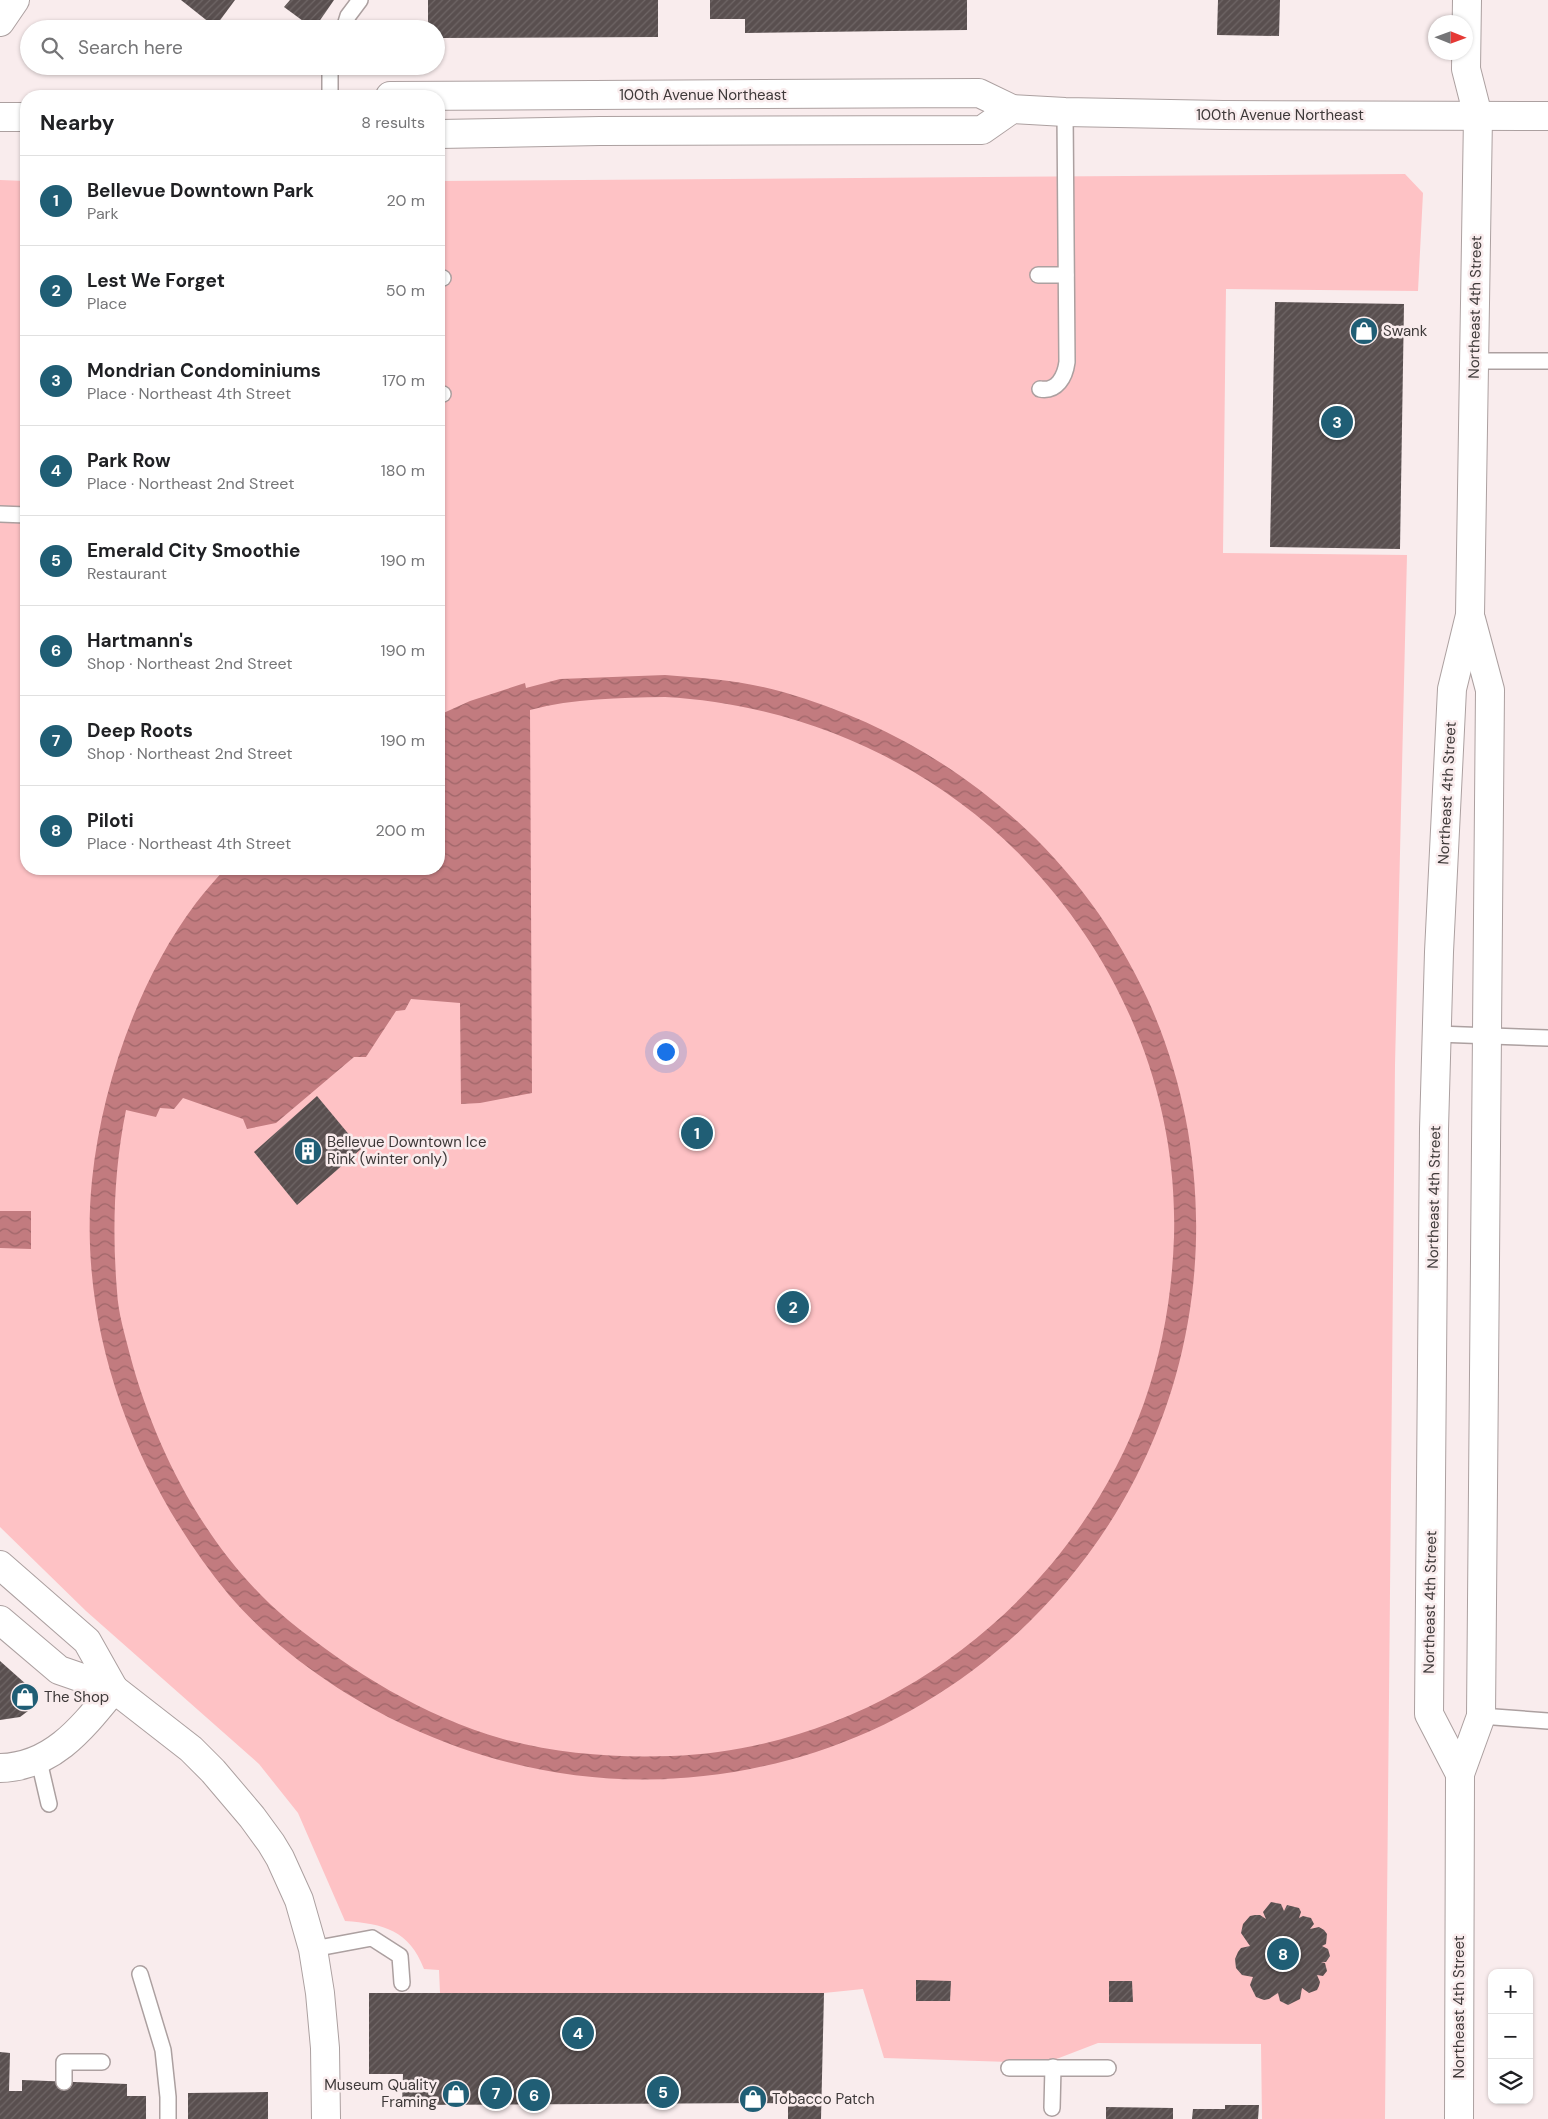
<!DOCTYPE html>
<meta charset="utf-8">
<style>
:root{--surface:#fff;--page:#f6f6f6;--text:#202124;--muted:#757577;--line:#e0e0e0;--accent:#205e75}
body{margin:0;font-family:"DM Sans",sans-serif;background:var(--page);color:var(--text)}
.controls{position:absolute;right:15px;bottom:15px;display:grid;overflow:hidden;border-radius:10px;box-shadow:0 1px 4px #0004}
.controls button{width:45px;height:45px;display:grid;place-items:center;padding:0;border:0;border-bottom:1px solid var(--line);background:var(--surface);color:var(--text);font:25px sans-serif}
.compass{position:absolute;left:1428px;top:15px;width:45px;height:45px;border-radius:50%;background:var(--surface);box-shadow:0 1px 4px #0004;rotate:91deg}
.you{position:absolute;left:665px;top:1051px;width:18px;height:18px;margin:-12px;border:4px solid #fff;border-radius:50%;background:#1a73e8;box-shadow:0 0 0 8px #1a73e833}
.badge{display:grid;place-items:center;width:32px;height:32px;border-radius:50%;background:var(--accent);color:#fff;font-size:16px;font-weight:700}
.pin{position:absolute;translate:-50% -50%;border:2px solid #fff;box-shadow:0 1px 5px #0006}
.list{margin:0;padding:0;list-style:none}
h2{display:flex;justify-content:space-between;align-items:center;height:65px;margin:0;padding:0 20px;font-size:21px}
h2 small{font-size:16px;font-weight:400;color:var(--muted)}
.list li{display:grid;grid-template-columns:32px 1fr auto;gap:15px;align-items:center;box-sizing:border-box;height:90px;padding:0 20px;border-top:1px solid var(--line)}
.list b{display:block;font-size:19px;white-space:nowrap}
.list p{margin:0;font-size:16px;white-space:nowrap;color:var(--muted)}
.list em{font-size:16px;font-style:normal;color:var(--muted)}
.icon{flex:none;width:28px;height:28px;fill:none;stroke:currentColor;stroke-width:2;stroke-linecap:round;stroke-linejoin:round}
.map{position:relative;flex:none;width:1548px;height:2119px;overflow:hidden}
.search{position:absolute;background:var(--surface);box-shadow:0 1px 4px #0004;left:20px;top:20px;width:425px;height:55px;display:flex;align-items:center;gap:12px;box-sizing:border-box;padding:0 18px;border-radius:28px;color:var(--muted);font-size:19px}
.panel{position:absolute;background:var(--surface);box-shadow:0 1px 4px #0004;left:20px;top:90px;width:425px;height:785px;border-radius:20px}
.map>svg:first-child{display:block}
.green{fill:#fec2c5}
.water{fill:url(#water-waves);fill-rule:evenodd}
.building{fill:url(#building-hatch)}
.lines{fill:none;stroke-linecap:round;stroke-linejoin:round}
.service-casing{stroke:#aca0a0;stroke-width:18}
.minor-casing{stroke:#aca0a0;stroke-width:30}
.tertiary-casing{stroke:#aca0a0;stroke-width:30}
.secondary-casing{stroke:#aca0a0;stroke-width:30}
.service{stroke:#fff;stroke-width:15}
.minor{stroke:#fff;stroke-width:28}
.tertiary{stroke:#fff;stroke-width:28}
.secondary{stroke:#fff;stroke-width:28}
.labels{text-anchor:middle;stroke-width:5;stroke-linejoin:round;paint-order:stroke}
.street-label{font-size:15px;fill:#3e3939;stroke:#f9eced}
.poi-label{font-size:15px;fill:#3e3939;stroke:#f9eced;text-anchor:start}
</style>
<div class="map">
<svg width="1548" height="2119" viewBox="0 0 1548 2119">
<defs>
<pattern id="water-waves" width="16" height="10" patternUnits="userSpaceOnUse" patternTransform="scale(1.25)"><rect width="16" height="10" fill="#c27b7f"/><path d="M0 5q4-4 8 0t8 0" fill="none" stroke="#9f6669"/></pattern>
<pattern id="building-hatch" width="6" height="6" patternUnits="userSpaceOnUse" patternTransform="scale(1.25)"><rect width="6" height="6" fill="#594f4f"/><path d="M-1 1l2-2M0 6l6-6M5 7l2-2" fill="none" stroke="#6f6666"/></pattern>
</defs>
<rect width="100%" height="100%" fill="#f9eced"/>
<path class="green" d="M1405 174 1423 193 1418 291 1226 289 1223 553 1407 555 1395 1065 1385 2119H1262L1261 2044 1098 2043 1046 2063 884 2058 863 1989 824 1993H440L439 1970 424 1969C409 1930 384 1924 345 1921L298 1813 259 1764 86 1611 0 1527V180L26 181V869H439V181Z"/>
<g class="water">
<path d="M665 675C704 678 745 681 783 692 944 738 1078 847 1148 1000 1216 1151 1212 1330 1136 1477 1071 1605 953 1708 816 1752 678 1796 540 1787 409 1727 344 1697 276 1650 229 1595 135 1481 77 1330 92 1180 102 1085 138 980 196 903 205 891 215 880 225 869H439V715L470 701 525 683 526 688 560 679ZM665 697C799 704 931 762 1024 859 1122 961 1178 1095 1174 1237 1172 1294 1163 1349 1144 1403 1073 1601 883 1748 671 1756 615 1758 558 1754 503 1739 423 1716 352 1672 288 1620 209 1554 156 1453 130 1355 125 1335 118 1313 117 1291 112 1231 114 1169 126 1110L156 1117 160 1108 174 1109 183 1098 243 1119 247 1129 276 1123 354 1057H366L396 1011 405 1010 411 999 460 1003 461 1104 480 1103 532 1093 530 710C574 698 619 698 665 697Z"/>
<polygon points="0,1211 31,1211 31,1249 0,1248"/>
</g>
<g class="building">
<polygon points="181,0 235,0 215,27"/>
<polygon points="290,0 334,0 314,29 284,7"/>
<polygon points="428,0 658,0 658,37 436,38 436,29 428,29"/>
<polygon points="710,0 967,0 967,30 745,33 745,19 710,19"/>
<polygon points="1218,0 1280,0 1279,36 1217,35"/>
<polygon points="1275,302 1404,304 1400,549 1270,547"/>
<polygon points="317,1096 361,1149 297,1205 254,1152"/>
<polygon points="0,1661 27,1685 32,1693 31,1703 28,1711 20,1717 0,1720"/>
<polygon points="1271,1902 1281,1904 1284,1911 1287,1905 1299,1908 1301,1912 1299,1918 1303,1916 1311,1918 1314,1924 1310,1929 1319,1927 1324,1930 1327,1934 1326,1944 1322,1946 1328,1949 1330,1956 1326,1962 1321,1962 1325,1963 1327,1971 1323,1976 1317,1975 1320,1982 1319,1986 1317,1990 1309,1993 1302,1988 1300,1999 1288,2005 1280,2001 1278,1993 1269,1999 1264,2000 1256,1997 1250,1985 1253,1977 1242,1975 1236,1968 1235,1959 1238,1952 1241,1948 1250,1946 1241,1933 1243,1924 1250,1916 1255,1915 1260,1915 1266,1919 1263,1912"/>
<polygon points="916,1980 951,1981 950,2001 916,2001"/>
<polygon points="1109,1981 1132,1981 1133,2002 1109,2002"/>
<polygon points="369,1993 824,1993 821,2119 788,2119 788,2103 402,2105 403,2074 369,2074"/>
<polygon points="0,2052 10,2053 9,2091 22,2091 22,2080 127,2084 127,2096 146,2096 146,2119 0,2119"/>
<polygon points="268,2092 268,2119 188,2119 188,2093"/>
<polygon points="1225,2105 1259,2105 1258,2119 1192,2119 1193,2109 1225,2109"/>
<polygon points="1106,2107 1173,2108 1173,2119 1106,2119"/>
</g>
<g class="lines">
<defs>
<g id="service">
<polyline points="344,29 348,16 360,0"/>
<polyline points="330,96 330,73 332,66"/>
<polyline points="1038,275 1066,275"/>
<polyline points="439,278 443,278"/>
<polyline points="1474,361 1548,361"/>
<path d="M1040 389C1057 392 1065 377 1067 362L1065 112"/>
<polyline points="439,394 443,394"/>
<polyline points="0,514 26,515"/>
<polyline points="1437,1034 1548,1038"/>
<polyline points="1481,1716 1548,1721"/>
<polyline points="39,1761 49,1804"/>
<polyline points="313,1949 372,1938 400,1956 402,1983"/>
<polyline points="140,1974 163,2050 168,2097 168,2119"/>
<polyline points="1009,2068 1108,2068"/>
<polyline points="64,2082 64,2062 102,2062"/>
<polyline points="1052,2108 1053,2067"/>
</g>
<polyline id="minor" points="1467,0 1466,69 1478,116"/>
<g id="tertiary">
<polyline points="0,22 15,0"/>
<polyline points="0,1565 87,1641 114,1689"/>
<polyline points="0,1620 59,1670 114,1689 191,1749 213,1771 252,1817 271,1843 280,1858 299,1900 313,1949 320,1993 325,2048 326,2119"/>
<path d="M0 1768C53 1767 83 1727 114 1689"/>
</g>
<g id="secondary">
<polyline points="390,96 979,93 1012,109 1065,112 1223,115 1548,116"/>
<polyline points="0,117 26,117"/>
<polyline points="439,134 600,131 982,130 1012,109"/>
<polyline points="1460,1774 1429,1714 1434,1129 1439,952 1452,689 1470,615 1478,116"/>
<polyline points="1459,2119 1460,1774 1481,1716 1490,690 1471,619"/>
</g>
</defs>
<use href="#service" class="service-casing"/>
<use href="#minor" class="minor-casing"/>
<use href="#tertiary" class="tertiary-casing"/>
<use href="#secondary" class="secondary-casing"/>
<use href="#service" class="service"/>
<use href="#minor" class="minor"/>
<use href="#tertiary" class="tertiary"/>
<use href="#secondary" class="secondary"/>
</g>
<defs>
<symbol id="shop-disc" viewBox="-11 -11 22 22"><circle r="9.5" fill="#205e75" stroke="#f9eced"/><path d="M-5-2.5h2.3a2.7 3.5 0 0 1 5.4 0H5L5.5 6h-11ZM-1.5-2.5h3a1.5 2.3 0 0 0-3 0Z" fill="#fff"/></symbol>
<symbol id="building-disc" viewBox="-11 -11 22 22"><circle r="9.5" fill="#205e75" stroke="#f9eced"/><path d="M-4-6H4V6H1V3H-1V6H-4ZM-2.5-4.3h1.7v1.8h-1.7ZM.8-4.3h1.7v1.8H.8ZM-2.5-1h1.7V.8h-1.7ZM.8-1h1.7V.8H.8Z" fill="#fff"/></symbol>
</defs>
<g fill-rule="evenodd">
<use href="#shop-disc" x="1348" y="315" width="32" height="32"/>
<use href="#building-disc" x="292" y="1135" width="32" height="32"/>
<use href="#shop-disc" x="9" y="1681" width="32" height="32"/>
<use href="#shop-disc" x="440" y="2078" width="32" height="32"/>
<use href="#shop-disc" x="737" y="2083" width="32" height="32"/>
</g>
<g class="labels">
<g class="street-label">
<text x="703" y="100">100th Avenue Northeast</text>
<text x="1280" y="120">100th Avenue Northeast</text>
<text transform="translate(1475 307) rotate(-89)" y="5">Northeast 4th Street</text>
<text transform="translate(1447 793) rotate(-87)" y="5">Northeast 4th Street</text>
<text transform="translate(1434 1197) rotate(-89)" y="5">Northeast 4th Street</text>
<text transform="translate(1430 1602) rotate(-89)" y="5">Northeast 4th Street</text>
<text transform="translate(1459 2007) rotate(-90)" y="5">Northeast 4th Street</text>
</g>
<g class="poi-label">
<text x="1383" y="336">Swank</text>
<text x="327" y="1147">Bellevue Downtown Ice<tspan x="327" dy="17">Rink (winter only)</tspan></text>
<text x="44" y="1702">The Shop</text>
<text x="437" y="2090" text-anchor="end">Museum Quality<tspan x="437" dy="17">Framing</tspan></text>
<text x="772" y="2104">Tobacco Patch</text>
</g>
</g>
</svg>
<div class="controls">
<button>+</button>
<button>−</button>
<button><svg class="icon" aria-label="layers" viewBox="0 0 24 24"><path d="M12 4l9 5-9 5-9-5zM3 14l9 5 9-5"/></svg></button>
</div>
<svg class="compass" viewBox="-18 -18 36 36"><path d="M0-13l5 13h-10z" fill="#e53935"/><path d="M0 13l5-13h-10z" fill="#757577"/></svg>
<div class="you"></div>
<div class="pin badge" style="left:697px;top:1133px">1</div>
<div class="pin badge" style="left:793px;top:1307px">2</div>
<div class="pin badge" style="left:1337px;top:422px">3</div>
<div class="pin badge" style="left:578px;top:2033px">4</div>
<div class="pin badge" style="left:663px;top:2092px">5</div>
<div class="pin badge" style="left:534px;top:2095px">6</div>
<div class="pin badge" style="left:496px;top:2093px">7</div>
<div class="pin badge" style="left:1283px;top:1954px">8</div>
<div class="search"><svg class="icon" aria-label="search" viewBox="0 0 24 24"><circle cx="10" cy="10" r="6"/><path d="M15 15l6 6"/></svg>Search here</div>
<section class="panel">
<h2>Nearby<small>8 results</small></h2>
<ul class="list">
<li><span class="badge">1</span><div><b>Bellevue Downtown Park</b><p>Park</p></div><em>20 m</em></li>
<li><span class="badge">2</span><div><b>Lest We Forget</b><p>Place</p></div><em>50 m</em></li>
<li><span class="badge">3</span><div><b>Mondrian Condominiums</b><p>Place · Northeast 4th Street</p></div><em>170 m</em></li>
<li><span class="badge">4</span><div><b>Park Row</b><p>Place · Northeast 2nd Street</p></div><em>180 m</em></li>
<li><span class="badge">5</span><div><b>Emerald City Smoothie</b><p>Restaurant</p></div><em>190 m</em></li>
<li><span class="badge">6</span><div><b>Hartmann's</b><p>Shop · Northeast 2nd Street</p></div><em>190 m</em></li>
<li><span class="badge">7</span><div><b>Deep Roots</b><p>Shop · Northeast 2nd Street</p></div><em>190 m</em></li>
<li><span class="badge">8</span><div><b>Piloti</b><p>Place · Northeast 4th Street</p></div><em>200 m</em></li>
</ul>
</section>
</div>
